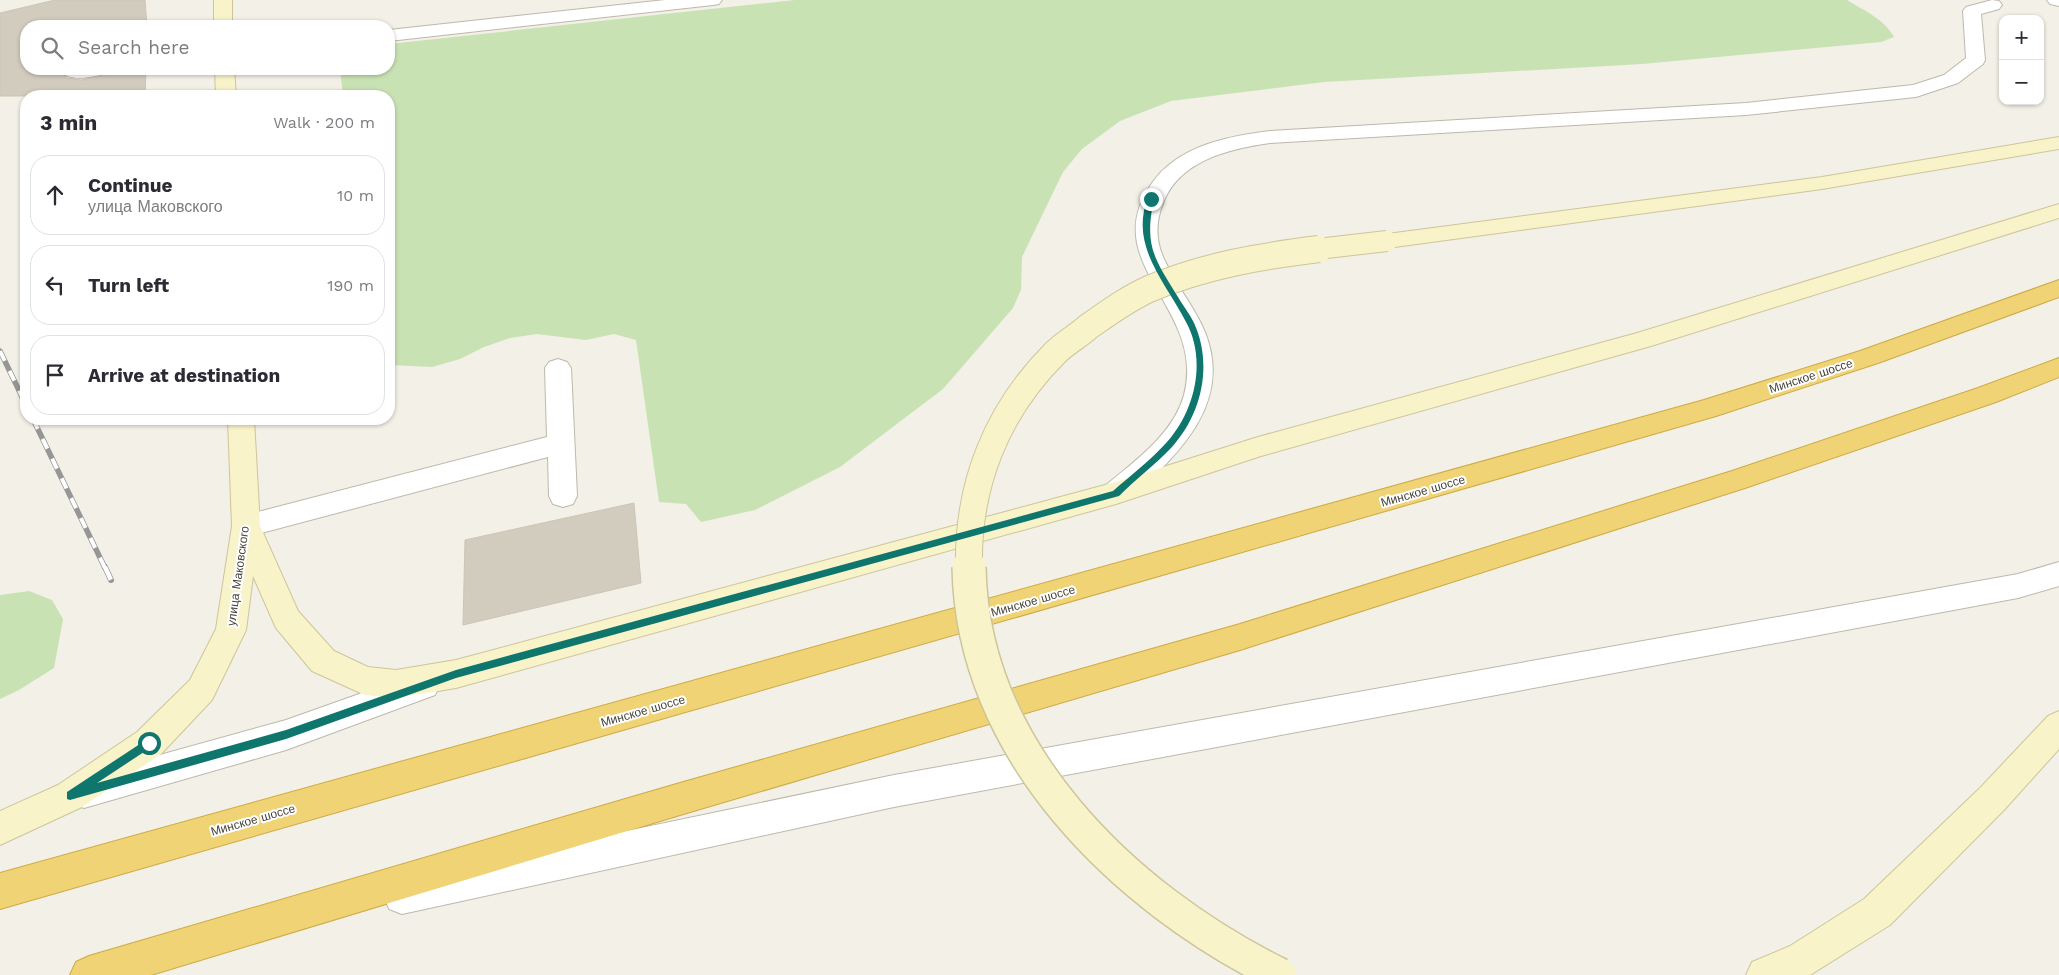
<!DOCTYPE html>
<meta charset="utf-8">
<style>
:root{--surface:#fff;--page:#f7f7f7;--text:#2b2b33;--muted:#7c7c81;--line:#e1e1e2}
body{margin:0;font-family:"Work Sans",sans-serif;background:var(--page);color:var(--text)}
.controls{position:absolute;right:15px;top:15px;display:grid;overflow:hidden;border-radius:10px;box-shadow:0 1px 4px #0004}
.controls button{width:45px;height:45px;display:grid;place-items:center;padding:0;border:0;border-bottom:1px solid var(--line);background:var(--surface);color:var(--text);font:25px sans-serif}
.stop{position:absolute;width:15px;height:15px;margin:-11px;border:4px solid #0f766e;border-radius:50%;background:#fff}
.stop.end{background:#0f766e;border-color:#fff;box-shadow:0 1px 5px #0008}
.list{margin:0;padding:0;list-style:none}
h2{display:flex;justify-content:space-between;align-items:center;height:65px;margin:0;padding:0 20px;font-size:21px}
h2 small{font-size:16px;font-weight:400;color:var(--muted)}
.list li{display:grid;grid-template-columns:32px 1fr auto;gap:15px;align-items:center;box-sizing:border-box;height:80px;margin:0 10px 10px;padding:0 10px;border:1px solid var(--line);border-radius:20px}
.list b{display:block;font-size:19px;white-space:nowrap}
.list p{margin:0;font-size:16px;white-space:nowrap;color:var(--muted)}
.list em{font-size:16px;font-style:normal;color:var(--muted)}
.icon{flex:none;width:28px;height:28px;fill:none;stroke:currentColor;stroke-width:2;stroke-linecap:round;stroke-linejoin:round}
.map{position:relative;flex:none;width:2059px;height:975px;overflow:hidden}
.search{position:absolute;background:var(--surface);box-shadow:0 1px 4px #0004;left:20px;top:20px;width:375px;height:55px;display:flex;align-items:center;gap:12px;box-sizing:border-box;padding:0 18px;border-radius:20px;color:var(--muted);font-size:19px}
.panel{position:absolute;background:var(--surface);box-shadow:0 1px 4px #0004;left:20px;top:90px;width:375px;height:335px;border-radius:20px}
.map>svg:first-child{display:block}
.green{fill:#c9e2b4}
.building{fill:#d2ccbe;stroke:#cdc5b2}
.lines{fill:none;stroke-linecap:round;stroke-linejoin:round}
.lane-casing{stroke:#bdb8ab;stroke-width:2}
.street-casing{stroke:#bdb8ab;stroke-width:2}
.secondary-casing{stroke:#cdc59b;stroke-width:2}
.highway-casing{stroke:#ceaa45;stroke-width:2}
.lane{fill:#fff;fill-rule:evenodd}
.street{fill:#fff;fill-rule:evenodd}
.secondary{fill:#f9f3ca;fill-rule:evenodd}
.highway{fill:#f0d375;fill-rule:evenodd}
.rail-far1-casing{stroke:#969696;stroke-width:5.5}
.rail-casing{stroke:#969696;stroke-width:6}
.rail-far1{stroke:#fff;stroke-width:4;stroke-dasharray:11;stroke-linecap:butt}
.rail{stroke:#fff;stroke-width:4.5;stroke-dasharray:14;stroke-linecap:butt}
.secondary-bridge-far2-casing{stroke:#cdc59b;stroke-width:22;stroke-linecap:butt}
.secondary-bridge-far1-casing{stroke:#cdc59b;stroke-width:28;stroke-linecap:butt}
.secondary-bridge-casing{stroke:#cdc59b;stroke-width:36;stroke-linecap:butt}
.secondary-bridge-far2{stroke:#f9f3ca;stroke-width:20}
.secondary-bridge-far1{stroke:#f9f3ca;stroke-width:26}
.secondary-bridge{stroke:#f9f3ca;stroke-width:33}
.route{fill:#0f766e}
.labels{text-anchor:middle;stroke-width:4;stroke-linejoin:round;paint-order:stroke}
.street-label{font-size:12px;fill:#444137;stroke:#fff}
</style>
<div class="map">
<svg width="2059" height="975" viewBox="0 0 2059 975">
<rect width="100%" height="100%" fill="#f2f0e7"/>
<g class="green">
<path d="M795 0H1847C1865 11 1884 19 1894 37L1881 42 1642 64 1324 82 1171 101 1120 121 1082 149 1063 172 1022 257 1021 290 1013 308 943 389 840 467 755 510 701 522 686 504 659 502 636 340 614 334 586 340 537 334 510 338 484 347 460 359 432 367 389 365V96H343L340 69H389V44Z"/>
<polygon points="29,591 52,600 63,619 54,668 19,690 0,699 0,595"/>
</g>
<g class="building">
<polygon points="55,0 145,0 147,26 26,26 26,69 57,69 67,78 81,80 108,75 113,69 146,69 145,96 0,96 0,13"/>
<polygon points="634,503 641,583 463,625 465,540"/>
</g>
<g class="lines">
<defs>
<g id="lane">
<polygon points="665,0 722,0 719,4 713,5 389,41 389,30"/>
<path d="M1992 0 1999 1 2002 5 1999 9 1981 14 1985 60 1983 64 1958 83 1916 97 1746 115 1270 143C1228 149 1177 161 1162 206 1155 225 1156 243 1165 261 1180 294 1208 321 1212 359 1218 406 1187 444 1156 474 1142 487 1127 507 1106 501L1102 493 1106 485C1135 461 1174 433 1184 395 1207 307 1095 264 1152 183 1178 146 1228 136 1270 131L1746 103 1913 85 1944 75 1966 58 1963 11 1966 7Z"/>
<polygon points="2047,0 2059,0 2059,6 2050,4"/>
<path d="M59 69H111L108 73C93 77 67 83 59 69Z"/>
<polygon points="558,359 567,362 571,368 577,496 573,504 563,507 553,504 549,496 548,457 246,537 236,534 232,526 236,518 246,515 547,437 545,368 549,362"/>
</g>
<g id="street">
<polygon points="2059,562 2059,586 2018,598 894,807 402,914 389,909 384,896 389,883 402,878 894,775 2018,574"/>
<polygon points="424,671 435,675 440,685 435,695 286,750 84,808 72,803 67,792 72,781 84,776 286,720"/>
</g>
<g id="secondary">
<rect x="214" y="0" width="18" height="26"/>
<polygon points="215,69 234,69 236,96 216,96"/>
<polygon points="2059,137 2059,149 1822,189 1387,248 1379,246 1376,241 1379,236 1387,234 1822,177"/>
<polygon points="2059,204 2059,218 1651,346 1261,456 1116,504 456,688 396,698 365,695 312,671 276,628 253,576 246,630 212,700 161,754 82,807 0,845 0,811 58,785 137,732 190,680 216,629 232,526 228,419 254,419 260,526 298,611 334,651 368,667 396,670 456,660 1116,482 1258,437 1637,333"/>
<polygon points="2059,711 2059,749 2004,810 1890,925 1810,975 1746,975 1752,962 1790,946 1864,899 1980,788 2048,716"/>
</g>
<g id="highway">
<polygon points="2059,280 2059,297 1878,363 1716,416 0,909 0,873 1704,400 1860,351"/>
<polygon points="2059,358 2059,377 1996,402 1748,487 1240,650 680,815 151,975 70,975 76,962 89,956 680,783 1240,624 1732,471 1978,388"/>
</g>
</defs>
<use href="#lane" class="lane-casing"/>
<use href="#street" class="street-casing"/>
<use href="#secondary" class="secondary-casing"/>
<use href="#highway" class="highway-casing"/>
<use href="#lane" class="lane"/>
<use href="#street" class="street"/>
<use href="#secondary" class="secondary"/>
<use href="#highway" class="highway"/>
<defs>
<g id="rail-far1">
<polyline points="0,351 26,405"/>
<polyline points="33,419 105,568"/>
</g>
<polyline id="rail" points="105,567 111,580"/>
</defs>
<use href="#rail-far1" class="rail-far1-casing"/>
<use href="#rail" class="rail-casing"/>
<use href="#rail-far1" class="rail-far1"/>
<use href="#rail" class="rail"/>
<defs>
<polyline id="secondary-bridge-far2" points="1309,250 1387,241"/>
<path id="secondary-bridge-far1" d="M969 568C967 486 996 412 1055 353 1065 343 1078 336 1088 327 1108 313 1127 299 1149 289 1203 266 1261 256 1319 249"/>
<path id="secondary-bridge" d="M969 567C972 752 1124 898 1280 975"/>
</defs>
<use href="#secondary-bridge-far2" class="secondary-bridge-far2-casing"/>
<use href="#secondary-bridge-far1" class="secondary-bridge-far1-casing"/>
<use href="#secondary-bridge" class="secondary-bridge-casing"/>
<use href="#secondary-bridge-far2" class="secondary-bridge-far2"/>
<use href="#secondary-bridge-far1" class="secondary-bridge-far1"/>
<use href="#secondary-bridge" class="secondary-bridge"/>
</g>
<path class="route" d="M1148 197 1154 199C1144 246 1154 258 1178 297 1183 306 1190 314 1194 323 1213 364 1202 414 1172 447 1156 464 1136 479 1119 496L456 678 286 739 70 800 67 799V792L149 738 154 743 153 746 97 783 286 730 456 670 1113 491C1131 475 1151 460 1167 442 1195 411 1207 360 1186 322 1165 281 1129 246 1148 197Z"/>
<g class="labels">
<g class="street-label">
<text transform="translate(1811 376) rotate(-18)" y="4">Минское шоссе</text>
<text transform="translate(1423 491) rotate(-16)" y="4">Минское шоссе</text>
<text transform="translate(238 576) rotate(-82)" y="4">улица Маковского</text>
<text transform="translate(1033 601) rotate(-16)" y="4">Минское шоссе</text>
<text transform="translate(643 711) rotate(-16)" y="4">Минское шоссе</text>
<text transform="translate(253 820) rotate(-16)" y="4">Минское шоссе</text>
</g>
</g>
</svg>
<div class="controls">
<button>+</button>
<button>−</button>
</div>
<div class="stop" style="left:149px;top:743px"></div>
<div class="stop end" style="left:1151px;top:199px"></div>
<div class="search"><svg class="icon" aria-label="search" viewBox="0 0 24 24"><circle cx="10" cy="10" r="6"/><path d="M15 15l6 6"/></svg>Search here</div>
<section class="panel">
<h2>3 min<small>Walk · 200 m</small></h2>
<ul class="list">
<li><svg class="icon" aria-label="ahead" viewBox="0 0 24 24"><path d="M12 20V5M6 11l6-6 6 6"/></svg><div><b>Continue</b><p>улица Маковского</p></div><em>10 m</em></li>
<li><svg class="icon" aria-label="left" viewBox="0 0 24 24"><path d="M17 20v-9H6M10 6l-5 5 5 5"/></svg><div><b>Turn left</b></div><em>190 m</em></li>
<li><svg class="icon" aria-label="arrive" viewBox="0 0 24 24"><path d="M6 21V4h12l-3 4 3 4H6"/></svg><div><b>Arrive at destination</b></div></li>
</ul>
</section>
</div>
